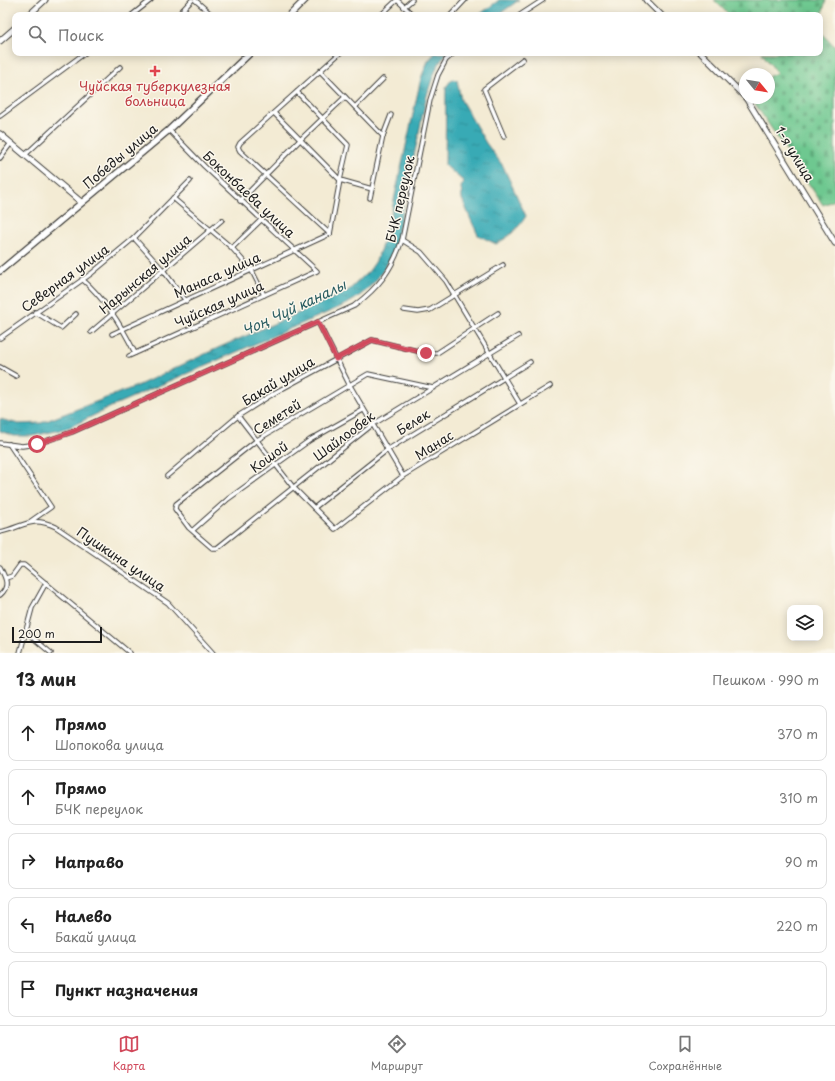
<!DOCTYPE html>
<html lang="ru">
<meta charset="utf-8">
<style>
:root{--surface:#fff;--page:#f2f2f2;--text:#222;--muted:#767676;--line:#e0e0e0;--accent:#d1495b}
body{margin:0;font-family:"Playpen Sans",sans-serif;background:var(--page);color:var(--text)}
.controls{position:absolute;right:12px;bottom:12px;display:grid;overflow:hidden;border-radius:8px;box-shadow:0 2px 10px #0003}
.controls button{width:36px;height:36px;display:grid;place-items:center;padding:0;border:0;border-bottom:1px solid var(--line);background:var(--surface);color:var(--text);font:20px sans-serif}
.compass{position:absolute;left:739px;top:68px;width:36px;height:36px;border-radius:50%;background:var(--surface);box-shadow:0 2px 10px #0003;rotate:120deg}
.scale{position:absolute;left:12px;bottom:10px;width:90px;box-sizing:border-box;padding-left:4px;border:2px solid #1c1c1c;border-top:0;font-size:11px;line-height:14px;white-space:nowrap;color:#1c1c1c;-webkit-text-stroke:3px #fbf7ec;paint-order:stroke}
.stop{position:absolute;width:12px;height:12px;margin:-9px;border:3px solid #d1495b;border-radius:50%;background:#fff}
.stop.end{background:#d1495b;border-color:#fff;box-shadow:0 1px 4px #0008}
.list{margin:0;padding:0;list-style:none}
h2{display:flex;justify-content:space-between;align-items:center;height:52px;margin:0;padding:0 16px;font-size:17px}
h2 small{font-size:13px;font-weight:400;color:var(--muted)}
.list li{display:grid;grid-template-columns:26px 1fr auto;gap:12px;align-items:center;box-sizing:border-box;height:56px;margin:0 8px 8px;padding:0 8px;border:1px solid var(--line);border-radius:8px}
.list b{display:block;font-size:15px;white-space:nowrap}
.list p{margin:0;font-size:13px;white-space:nowrap;color:var(--muted)}
.list em{font-size:13px;font-style:normal;color:var(--muted)}
.icon{flex:none;width:22px;height:22px;fill:none;stroke:currentColor;stroke-width:2;stroke-linecap:round;stroke-linejoin:round}
.map{position:relative;flex:none;width:835px;height:653px;overflow:hidden}
.search{position:absolute;background:var(--surface);box-shadow:0 2px 10px #0003;left:12px;right:12px;top:12px;height:44px;display:flex;align-items:center;gap:10px;box-sizing:border-box;padding:0 14px;border-radius:8px;color:var(--muted);font-size:15px}
.sheet{height:372px;background:var(--surface)}
nav{display:flex;justify-content:space-around;align-items:center;box-sizing:border-box;height:56px;border-top:1px solid var(--line);background:var(--surface);font-size:11px;color:var(--muted)}
nav a{display:grid;justify-items:center;gap:2px}
nav .on{color:var(--accent)}
.map>svg:first-child{display:block}
.cemetery{fill:url(#cemetery-stones);stroke:#457256}
.water{fill:url(#water-ripples);stroke:#2a6368}
.lines{fill:none;stroke-linecap:round;stroke-linejoin:round}
.street-casing{stroke:#3c3b38;stroke-width:5.5}
.secondary-casing{stroke:#3c3b38;stroke-width:7}
.primary-casing{stroke:#3c3b38;stroke-width:8}
.street{stroke:#fff;stroke-width:3.5}
.secondary{stroke:#fff;stroke-width:5}
.primary{stroke:#fff;stroke-width:5.5}
.route{stroke:#d1495b;stroke-width:5}
.health-dot{fill:#e0444e;stroke:#fbf7ec;stroke-width:1.5}
.labels{text-anchor:middle;stroke-width:3;stroke-linejoin:round;paint-order:stroke}
.health-label{font-size:13px;fill:#be3a42;stroke:#fbf7ec}
.street-label{font-size:13px;fill:#1c1c1c;stroke:#fbf7ec}
.water-label{font-size:14px;font-style:italic;fill:#295c61;stroke:#fbf7ec}
</style>
<div class="map">
<svg width="835" height="653" viewBox="0 0 835 653">
<defs>
<pattern id="cemetery-stones" width="16" height="16" patternUnits="userSpaceOnUse"><rect width="16" height="16" fill="#6ec890"/><path d="M2 7V4a2 2 0 0 1 4 0v3zM10 15v-3a2 2 0 0 1 4 0v3z" fill="#5fab7c"/></pattern>
<pattern id="water-ripples" width="26" height="14" patternUnits="userSpaceOnUse"><rect width="26" height="14" fill="#39aab5"/><path d="M2 4q2-2 4 0t4 0M15 11q2-2 4 0t4 0" fill="none" stroke="#2f8a92"/></pattern>
</defs>
<rect width="100%" height="100%" fill="#fbf7ec"/>
<filter id="ink" filterUnits="userSpaceOnUse"><feTurbulence type="fractalNoise" baseFrequency=".025" numOctaves="2"/><feDisplacementMap in="SourceGraphic" scale="8" xChannelSelector="R" yChannelSelector="G"/><feConvolveMatrix kernelMatrix="1 2 1 2 8 2 1 2 1" color-interpolation-filters="sRGB"/></filter>
<filter id="wash" filterUnits="userSpaceOnUse"><feTurbulence type="fractalNoise" baseFrequency=".012" numOctaves="4" result="noise"/><feDisplacementMap in="SourceGraphic" scale="16" xChannelSelector="R" yChannelSelector="G"/><feGaussianBlur stdDeviation="0.9" result="paint"/><feColorMatrix in="noise" values="0 0 0 0 0 0 0 0 0 0 0 0 0 0 0 0 0 1.4 0 .05"/><feComposite in="paint" operator="in"/></filter>
<g filter="url(#wash)">
<rect width="100%" height="100%" fill="#f3ebd4"/>
<g class="cemetery">
<polygon points="714,0 826,0 820,21 820,15 729,15"/>
<polygon points="820,22 821,31 835,47 835,200 823,205 751,98 769,98 769,76 777,73 762,53 820,53"/>
</g>
<g class="water">
<polygon points="499,0 519,0 498,15 479,15"/>
<path d="M435 53H447C435 66 431 82 426 99L394 251C383 274 370 291 347 304L119 403 66 429 32 436H14L0 431V419L19 424 41 423 137 386 220 347 338 296 349 290 369 271 376 261 387 232 421 78 428 61Z"/>
<path d="M452 79 457 80 461 100 486 143 503 166 526 216C518 229 509 237 496 244L478 235 471 220 462 199 461 187 464 182 445 165 446 87Z"/>
</g>
</g>
<g filter="url(#ink)">
<g class="lines">
<defs>
<g id="street">
<polyline points="195,0 212,15"/>
<polyline points="404,7 412,0"/>
<polyline points="132,15 151,0"/>
<polyline points="178,15 192,0"/>
<polyline points="381,15 397,0 413,15"/>
<polyline points="451,15 465,0"/>
<polyline points="520,15 543,0"/>
<polyline points="320,71 383,136"/>
<polyline points="355,107 383,79"/>
<polyline points="274,113 340,180 348,145 297,92"/>
<polyline points="0,116 85,53"/>
<polyline points="504,137 484,89 523,59"/>
<polyline points="25,155 120,67"/>
<polyline points="0,158 11,143"/>
<polyline points="173,198 232,248 252,271 264,295"/>
<polyline points="370,198 383,136 391,115"/>
<polyline points="240,201 300,140 345,97"/>
<polyline points="330,234 240,151 238,147 240,143 340,53"/>
<polyline points="330,234 340,180 372,189"/>
<polyline points="134,238 163,270 186,301"/>
<polyline points="402,240 421,252 446,281 520,404"/>
<polyline points="232,248 261,220"/>
<path d="M82 279C105 299 122 326 135 353"/>
<polyline points="404,310 418,312 430,310 503,265"/>
<polyline points="35,312 61,328 76,314"/>
<polyline points="318,322 349,384 403,476"/>
<polyline points="91,332 222,220"/>
<polyline points="112,334 330,234"/>
<polyline points="0,338 92,273 134,238 190,181"/>
<polyline points="129,356 317,271 204,166 169,130"/>
<polyline points="0,367 16,376"/>
<polyline points="433,388 368,374 257,440 176,504 175,509 189,528 212,548 217,548 372,425 518,336"/>
<polyline points="238,416 293,487 335,529 403,476 550,386"/>
<path d="M0 443 22 446 37 444 72 432 354 306C379 287 392 270 402 240L430 100 438 75 446 60 454 53"/>
<polyline points="9,444 51,507 31,521"/>
<polyline points="167,476 238,416 276,392 372,340 426,353 437,353 498,313"/>
<polyline points="314,508 387,450 530,362"/>
<polyline points="193,530 228,499 310,440 363,410"/>
<path d="M0 532C24 527 30 515 56 527L168 603 213 653"/>
<path d="M0 567C5 577 11 586 0 595"/>
<polyline points="6,578 12,576 20,565 24,565 130,653"/>
<polyline points="26,632 51,653"/>
<polyline points="20,653 32,608 46,583"/>
</g>
<g id="secondary">
<polyline points="646,0 661,15"/>
<polyline points="29,15 45,0"/>
<polyline points="0,41 15,28"/>
<polyline points="701,53 745,97"/>
<polyline points="746,98 835,243"/>
<polyline points="0,134 81,202"/>
</g>
<g id="primary">
<polyline points="290,15 305,0"/>
<polyline points="0,271 169,130 250,53"/>
</g>
</defs>
<use href="#street" class="street-casing"/>
<use href="#secondary" class="secondary-casing"/>
<use href="#primary" class="primary-casing"/>
<use href="#street" class="street"/>
<use href="#secondary" class="secondary"/>
<use href="#primary" class="primary"/>
</g>
</g>
<g class="lines" filter="url(#ink)">
<polyline class="route" points="37,444 72,432 318,322 336,359 372,340 426,353"/>
</g>
<path class="health-dot" d="M153 65h4v4h4v4h-4v4h-4v-4h-4v-4h4z"/>
<g class="labels">
<g class="health-label">
<text x="155" y="91">Чуйская туберкулезная<tspan x="155" dy="15">больница</tspan></text>
</g>
<g class="street-label">
<text transform="translate(795 154) rotate(59)" y="5">1-я улица</text>
<text transform="translate(120 156) rotate(-40)" y="5">Победы улица</text>
<text transform="translate(249 194) rotate(43)" y="5">Боконбаева улица</text>
<text transform="translate(400 199) rotate(-77)" y="5">БЧК переулок</text>
<text transform="translate(145 274) rotate(-40)" y="5">Нарынская улица</text>
<text transform="translate(217 275) rotate(-24)" y="5">Манаса улица</text>
<text transform="translate(65 278) rotate(-36)" y="5">Северная улица</text>
<text transform="translate(219 304) rotate(-24)" y="5">Чуйская улица</text>
<text transform="translate(278 381) rotate(-31)" y="5">Бакай улица</text>
<text transform="translate(277 417) rotate(-32)" y="5">Семетей</text>
<text transform="translate(413 422) rotate(-32)" y="5">Белек</text>
<text transform="translate(344 436) rotate(-37)" y="5">Шайлообек</text>
<text transform="translate(434 445) rotate(-32)" y="5">Манас</text>
<text transform="translate(269 457) rotate(-36)" y="5">Кошой</text>
<text transform="translate(121 559) rotate(34)" y="5">Пушкина улица</text>
</g>
<g class="water-label">
<text transform="translate(294 308) rotate(-25)" y="5">Чоң Чүй каналы</text>
</g>
</g>
</svg>
<div class="controls">
<button><svg class="icon" aria-label="layers" viewBox="0 0 24 24"><path d="M12 4l9 5-9 5-9-5zM3 14l9 5 9-5"/></svg></button>
</div>
<svg class="compass" viewBox="-18 -18 36 36"><path d="M0-13l5 13h-10z" fill="#e53935"/><path d="M0 13l5-13h-10z" fill="#767676"/></svg>
<div class="scale">200 m</div>
<div class="stop" style="left:37px;top:444px"></div>
<div class="stop end" style="left:426px;top:353px"></div>
<div class="search"><svg class="icon" aria-label="search" viewBox="0 0 24 24"><circle cx="10" cy="10" r="6"/><path d="M15 15l6 6"/></svg>Поиск</div>
</div>
<section class="sheet">
<h2>13 мин<small>Пешком · 990 m</small></h2>
<ul class="list">
<li><svg class="icon" aria-label="ahead" viewBox="0 0 24 24"><path d="M12 20V5M6 11l6-6 6 6"/></svg><div><b>Прямо</b><p>Шопокова улица</p></div><em>370 m</em></li>
<li><svg class="icon" aria-label="ahead" viewBox="0 0 24 24"><path d="M12 20V5M6 11l6-6 6 6"/></svg><div><b>Прямо</b><p>БЧК переулок</p></div><em>310 m</em></li>
<li><svg class="icon" aria-label="right" viewBox="0 0 24 24"><path d="M7 20v-9h11M14 6l5 5-5 5"/></svg><div><b>Направо</b></div><em>90 m</em></li>
<li><svg class="icon" aria-label="left" viewBox="0 0 24 24"><path d="M17 20v-9H6M10 6l-5 5 5 5"/></svg><div><b>Налево</b><p>Бакай улица</p></div><em>220 m</em></li>
<li><svg class="icon" aria-label="arrive" viewBox="0 0 24 24"><path d="M6 21V4h12l-3 4 3 4H6"/></svg><div><b>Пункт назначения</b></div></li>
</ul>
</section>
<nav>
<a class="on"><svg class="icon" aria-label="map" viewBox="0 0 24 24"><path d="M3 6l6-2 6 2 6-2v14l-6 2-6-2-6 2zM9 4v14M15 6v14"/></svg>Карта</a>
<a><svg class="icon" aria-label="directions" viewBox="0 0 24 24"><path d="M12 3l9 9-9 9-9-9zM9 14v-3h6M13 9l2 2-2 2"/></svg>Маршрут</a>
<a><svg class="icon" aria-label="saved" viewBox="0 0 24 24"><path d="M7 4h10v16l-5-4-5 4z"/></svg>Сохранённые</a>
</nav>
